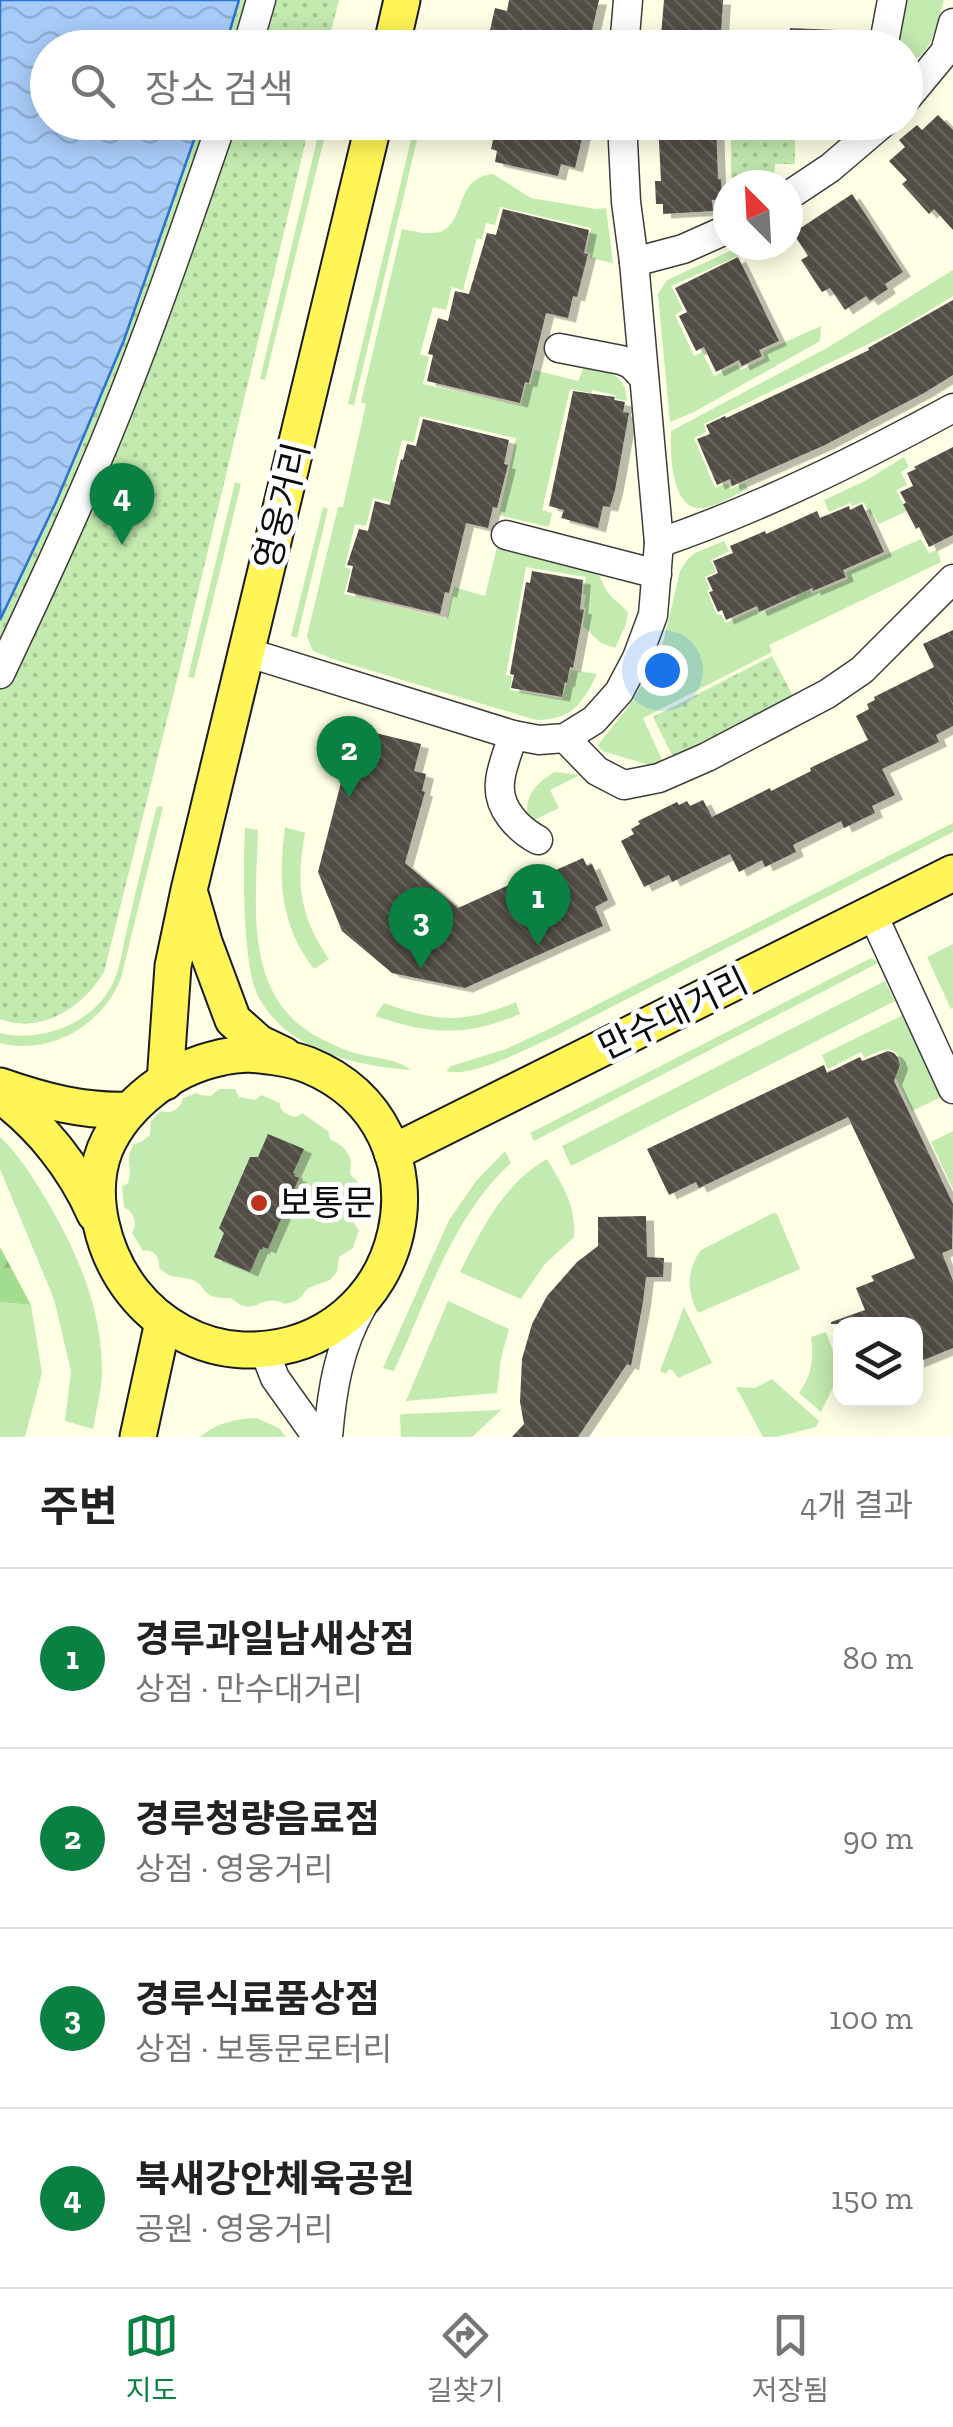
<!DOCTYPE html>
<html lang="ko">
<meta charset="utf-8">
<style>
:root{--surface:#fff;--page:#f6f6f6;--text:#222;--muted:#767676;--line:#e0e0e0;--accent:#0b8043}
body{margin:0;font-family:"Zilla Slab","Noto Sans KR",serif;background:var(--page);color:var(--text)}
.controls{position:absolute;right:30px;bottom:30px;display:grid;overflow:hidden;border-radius:20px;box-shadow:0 5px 25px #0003}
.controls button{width:90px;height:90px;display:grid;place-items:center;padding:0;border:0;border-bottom:2px solid var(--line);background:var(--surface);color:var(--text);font:50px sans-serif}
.compass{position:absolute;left:713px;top:170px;width:90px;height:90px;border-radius:50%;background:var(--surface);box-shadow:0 5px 25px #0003;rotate:336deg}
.you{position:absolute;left:662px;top:670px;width:35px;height:35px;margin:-25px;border:8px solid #fff;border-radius:50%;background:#1a73e8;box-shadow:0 0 0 15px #1a73e833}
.badge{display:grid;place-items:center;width:65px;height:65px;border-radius:50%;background:var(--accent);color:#fff;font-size:32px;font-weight:700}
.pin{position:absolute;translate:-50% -82px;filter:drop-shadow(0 2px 5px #0008)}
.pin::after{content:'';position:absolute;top:52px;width:35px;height:30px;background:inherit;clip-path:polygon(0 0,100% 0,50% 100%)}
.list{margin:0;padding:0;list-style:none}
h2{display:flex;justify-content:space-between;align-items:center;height:130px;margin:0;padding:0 40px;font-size:42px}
h2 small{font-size:32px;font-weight:400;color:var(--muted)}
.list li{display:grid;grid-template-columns:65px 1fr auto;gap:30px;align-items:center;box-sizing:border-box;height:180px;padding:0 40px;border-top:2px solid var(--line)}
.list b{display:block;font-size:38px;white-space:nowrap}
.list p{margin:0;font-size:32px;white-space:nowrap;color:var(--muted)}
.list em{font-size:32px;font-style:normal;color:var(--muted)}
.icon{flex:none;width:55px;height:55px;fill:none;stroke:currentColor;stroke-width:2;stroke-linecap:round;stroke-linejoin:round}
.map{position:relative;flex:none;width:953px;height:1437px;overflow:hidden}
.search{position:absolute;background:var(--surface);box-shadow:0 5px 25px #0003;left:30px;right:30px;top:30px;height:110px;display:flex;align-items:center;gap:25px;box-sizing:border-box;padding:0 35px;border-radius:55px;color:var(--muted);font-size:38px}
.sheet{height:850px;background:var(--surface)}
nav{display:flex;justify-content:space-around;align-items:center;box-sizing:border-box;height:140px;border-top:2px solid var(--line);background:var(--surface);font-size:28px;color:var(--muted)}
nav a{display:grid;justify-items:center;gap:5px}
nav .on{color:var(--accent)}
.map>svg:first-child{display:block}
.grass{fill:#c3eaaf}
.forest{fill:url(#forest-firs)}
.park{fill:url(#park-dots)}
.water{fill:url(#water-waves);stroke:#2c71d3;stroke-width:2.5}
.building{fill:url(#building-back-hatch);filter:url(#shadow)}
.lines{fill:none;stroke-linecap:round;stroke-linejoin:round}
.minor-casing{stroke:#3d3d3d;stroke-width:31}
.major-casing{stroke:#1b1b1b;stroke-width:39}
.minor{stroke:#fff;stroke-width:28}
.major{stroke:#fff556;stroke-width:35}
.poi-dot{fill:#bf331d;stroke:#fff;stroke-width:4}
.labels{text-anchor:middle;stroke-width:10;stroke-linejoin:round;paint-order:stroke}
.street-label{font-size:35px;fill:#0a0a0a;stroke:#fff}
.poi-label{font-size:35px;fill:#0a0a0a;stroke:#fff;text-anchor:start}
</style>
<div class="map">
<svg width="953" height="1437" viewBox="0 0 953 1437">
<defs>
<pattern id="forest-firs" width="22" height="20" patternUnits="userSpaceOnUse" patternTransform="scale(2.5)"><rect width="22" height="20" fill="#a2dc8e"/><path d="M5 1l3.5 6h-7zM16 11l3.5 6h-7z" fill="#8abb79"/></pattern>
<pattern id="park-dots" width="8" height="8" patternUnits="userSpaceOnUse" patternTransform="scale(2.5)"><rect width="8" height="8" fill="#c3eaaf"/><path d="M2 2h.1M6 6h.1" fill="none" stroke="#a6c795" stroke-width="1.8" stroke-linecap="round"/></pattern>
<pattern id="water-waves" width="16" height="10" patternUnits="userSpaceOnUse" patternTransform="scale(2.5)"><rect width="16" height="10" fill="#a8ccf9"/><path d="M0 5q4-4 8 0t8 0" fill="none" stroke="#8faed4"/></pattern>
<pattern id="building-back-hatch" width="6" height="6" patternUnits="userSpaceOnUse" patternTransform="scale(2.5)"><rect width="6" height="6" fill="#534d46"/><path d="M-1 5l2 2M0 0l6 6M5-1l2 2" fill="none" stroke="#67625c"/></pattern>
<filter id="shadow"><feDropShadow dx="8" dy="4.5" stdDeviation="0" flood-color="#0004"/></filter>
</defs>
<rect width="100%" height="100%" fill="#ffffe6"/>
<g class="grass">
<path d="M901 0H944C938 20 931 61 906 62V48H895Z"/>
<polygon points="321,123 328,123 265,380 260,379"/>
<polygon points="415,123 421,123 354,405 348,404"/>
<path d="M493 174 531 198 596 209 606 208 613 263 590 258 591 254 586 252 591 228 500 207 495 225 486 223 482 239 477 238 463 290 452 287 446 310 433 307 420 354 429 357 423 384 521 405 526 384H531L534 370 578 381 584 367C607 372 626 372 627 401L616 399 615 395 592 390 591 393 570 389 542 510 552 513 549 527 499 515 516 438 420 416 414 442 402 440 392 481 398 483 393 503 373 498 366 526 355 524 345 567 351 569 344 594 447 619 454 587 485 596 497 547 592 569C603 576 602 586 610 595 616 602 623 605 628 613L626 624 615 648 601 643 583 626 586 608 584 607 586 595 583 593 586 577 526 567 506 675 512 676 510 690 562 699 571 670 597 674C582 704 572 720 536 720L339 661 313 651 307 636 338 507H343L366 404 361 402 402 229C413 231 430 236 442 231 467 219 454 178 493 174Z"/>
<polygon points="739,247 743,254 671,286 683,310 675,315 694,356 702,352 714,376 737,364 741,370 765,358 763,352 821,326 820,341 694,412 670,422 658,294 667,280"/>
<path d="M953 270V296L895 331 704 424 706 432 694 438 715 488 727 483 731 489 745 483 748 489C734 495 719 505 704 508 671 514 670 452 671 431L827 348Z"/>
<polygon points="904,457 909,467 901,472 907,485 896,490 907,511 879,524 873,514 870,515 864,502 852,506 850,503 829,512 824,500 865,481"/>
<polygon points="235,482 241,484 194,678 188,677"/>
<polygon points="323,507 328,509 297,638 291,636"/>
<polygon points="921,539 929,553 937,550 941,562 769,645 772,652 643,718 662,760 653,766 602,751 598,745 628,707 654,667 664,639 680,571 687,560 695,553 724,541 729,551 711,560 716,572 705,577 710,589 707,591 717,615 721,614 726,623 756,609 759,614 796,598 795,594 809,588 812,594 848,579 846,572"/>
<path d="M555 772 580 775 550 790 559 808 534 820 528 816C523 797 539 780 555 772Z"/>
<path d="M157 806 163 807 121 978C103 1025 50 1056 0 1043V1033C41 1043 92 1024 112 985 121 967 123 944 128 925 137 885 147 845 157 806Z"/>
<path d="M953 823V832L555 1036C531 1047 470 1079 446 1071L451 1066 506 1049 551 1028Z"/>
<path d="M285 827 305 833C296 884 299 915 329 959L314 969C280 924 278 882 285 827Z"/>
<path d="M245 828 258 830C256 910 241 1005 330 1043 339 1047 349 1052 359 1054 378 1059 395 1058 411 1070 355 1066 286 1050 258 996 242 964 243 866 245 828Z"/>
<polygon points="953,944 953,1008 951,1009 927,957"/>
<polygon points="871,958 880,962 534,1141 530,1133"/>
<polygon points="885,981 895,1001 571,1166 562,1146"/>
<path d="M516 1002 520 1014C467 1037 430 1035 375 1016L384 1003C437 1022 463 1024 516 1002Z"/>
<path d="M903 1015 943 1096 912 1111 895 1076 901 1066C898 1041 880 1050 865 1058L861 1052 828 1069 822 1055Z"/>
<path d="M219 1089H235L239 1097 255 1100 261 1095 280 1103C280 1113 288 1115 296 1117L302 1113 328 1131 330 1139 342 1146 347 1152 351 1160 350 1174 360 1184 362 1205C352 1212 350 1222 359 1230L353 1248 339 1257 337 1272 330 1280 308 1288C299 1299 301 1300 285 1304 259 1291 256 1320 231 1298 198 1300 208 1283 189 1279 174 1275 173 1280 159 1268 161 1258 153 1248 143 1251L132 1233C139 1223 133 1212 124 1207L122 1187 128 1183C134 1165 123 1164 134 1144L141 1142 150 1135 151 1121 161 1111C172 1115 181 1108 183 1098L197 1093 200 1095 211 1096Z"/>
<polygon points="953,1131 953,1189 931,1142"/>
<path d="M0 1137C19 1155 32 1176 46 1199 78 1254 103 1310 102 1375 101 1393 96 1411 93 1429L65 1421 71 1371 54 1299 0 1169Z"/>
<path d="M505 1151 511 1163C453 1215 426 1302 394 1371L383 1368 449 1220 476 1181Z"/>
<path d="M547 1159C563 1187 576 1204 574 1237L544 1265 521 1299 460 1272C481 1230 504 1183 547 1159Z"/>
<path d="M773 1213 777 1214 800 1269 698 1313C687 1293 686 1270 701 1250Z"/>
<polygon points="448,1301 509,1329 501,1358 497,1393 406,1401"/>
<polygon points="0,1302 31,1305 42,1373 25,1437 0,1437"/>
<polygon points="684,1307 712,1363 678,1378 673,1371 669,1369 666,1374 660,1371"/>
<path d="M826 1332 840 1369 839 1375 821 1412 799 1393C812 1375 814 1359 811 1337Z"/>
<polygon points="772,1379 819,1421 816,1427 776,1437 763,1437 736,1387 755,1388"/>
<polygon points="501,1410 472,1437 401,1437 400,1415 403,1414"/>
<path d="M256 1418 279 1428 286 1437H200C217 1423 234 1419 256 1418Z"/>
</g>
<polygon class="forest" points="0,1247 31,1305 0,1302"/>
<g class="park">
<polygon points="239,0 339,0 327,47 225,48"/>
<path d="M200 123H310L178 676 104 972C84 1007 40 1035 0 1019V620L56 502 124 340Z"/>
<polygon points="731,136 795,136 795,164 775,164 774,178 731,178"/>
<polygon points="772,656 793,696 673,757 653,717"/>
</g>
<polygon class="water" points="0,0 239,0 225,47 48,48 48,122 200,123 124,340 56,502 0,620"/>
<g class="building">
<polygon points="509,0 599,0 588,48 486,48 495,8 507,11"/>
<polygon points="664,0 723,0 720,48 660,48"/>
<polygon points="790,28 859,31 858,48 789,48"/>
<polygon points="938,115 953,130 953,230 934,209 929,214 902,184 907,180 889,161 905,147 899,140 917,125 922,130"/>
<polygon points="497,122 582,122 581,125 585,126 575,168 561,164 558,176 495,162 497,151 491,149"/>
<polygon points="658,122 716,122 718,179 721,179 722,199 712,200 713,211 663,214 663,204 656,204 655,181 661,181"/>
<polygon points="852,194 903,272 885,284 888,289 870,301 866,296 845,310 830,288 822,292 801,260 808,256 793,233"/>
<polygon points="503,209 589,230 584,253 588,254 577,297 573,296 568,318 546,313 529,383 525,382 520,403 427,381 433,355 428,354 438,318 448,321 455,291 469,294 487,233 496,235"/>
<polygon points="738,257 779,341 759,350 762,356 742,366 739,360 716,372 704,347 696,351 679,316 687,312 675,288"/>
<polygon points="953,300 953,375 924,393 825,445 732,486 730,479 717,485 697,439 710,434 706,425 725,416 726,418 826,371 869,350 868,348"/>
<polygon points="573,391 615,397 614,400 625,402 623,412 629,413 615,490 610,507 603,506 598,528 561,518 564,510 549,506"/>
<polygon points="423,419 509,440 504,464 508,465 497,508 493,507 488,528 466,523 449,593 445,592 440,614 347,592 353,566 347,565 359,529 368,531 375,501 390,505 401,459 403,460 407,444 416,446"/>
<polygon points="953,447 953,535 929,547 919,527 916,529 903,504 906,503 900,492 913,486 907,473 916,469 914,467"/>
<polygon points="862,504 884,552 843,570 846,577 813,591 812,588 759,612 757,606 726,620 722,610 718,612 709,592 713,591 707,578 718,573 713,561 733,553 730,546 765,531 766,534 817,511 820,518 849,506 850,510"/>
<polygon points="532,571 583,580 580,609 584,610 573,668 570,667 567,683 565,682 562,697 511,688 514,675 510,674 526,582 530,583"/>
<polygon points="953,630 953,704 946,691 953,705 953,726 936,735 939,742 882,769 895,795 872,806 875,813 844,828 841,821 793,845 796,852 765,867 762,860 739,872 730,854 672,882 669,875 644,887 621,841 634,834 631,829 640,824 638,821 677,802 679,805 687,801 690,806 703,800 712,817 770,788 771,791 811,771 810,768 868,740 856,716 869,709 867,704 875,700 874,697 934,667 923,644"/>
<polygon points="355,728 421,744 414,771 426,774 422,791 425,792 405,863 458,908 520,880 522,885 583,858 587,866 592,864 608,900 595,907 603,926 465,988 392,973 342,931 318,872"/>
<polygon points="888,1051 894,1053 898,1058 900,1065 894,1081 953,1204 952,1249 942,1253 953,1281 953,1348 916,1363 916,1324 831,1324 831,1322 865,1310 856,1288 874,1281 871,1276 915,1258 848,1117 699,1188 696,1182 669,1195 647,1149 824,1065 827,1073 860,1057 862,1061"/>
<polygon points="268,1134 304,1149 293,1173 295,1174 294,1176 299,1178 268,1249 263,1247 262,1250 260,1249 250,1272 214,1257 224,1233 219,1228 250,1157 258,1157"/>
<polygon points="646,1216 647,1257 664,1258 663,1277 646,1277 643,1302 631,1366 627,1364 578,1437 512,1437 524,1424 520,1402 522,1359 532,1324 547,1296 577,1262 598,1246 598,1217"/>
</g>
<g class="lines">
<defs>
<g id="minor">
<polyline points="247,48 261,0"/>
<polyline points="624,48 628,0"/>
<polyline points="883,48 892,0"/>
<polyline points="906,99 945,52 953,23"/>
<polyline points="788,196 830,168 884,122"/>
<polyline points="634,262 683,249 728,229"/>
<polyline points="559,348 621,360 631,364 644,378"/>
<polyline points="506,535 657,574"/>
<path d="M659 543C761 508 859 459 953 408"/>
<polyline points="246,652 513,735 539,740 565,738 594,720 619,692 637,658 653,615 659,543 634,262 626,202 622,122"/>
<path d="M0 674C40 589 80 504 115 417 154 320 188 221 222 122"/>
<path d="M513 735C509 750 501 767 500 782 497 808 518 829 538 840"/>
<polyline points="565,738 597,771 624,785 659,778 707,757 827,694 862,670 953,579"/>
<polyline points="873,915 953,1089"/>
<polyline points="264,1350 275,1378 317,1437"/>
<path d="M328 1437C332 1389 339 1346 363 1305"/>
</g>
<g id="major">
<polyline points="391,48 402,0"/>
<polyline points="191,897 204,942 233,1020 259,1043 284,1055"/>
<path d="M249 1054C270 1056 289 1058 308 1065 460 1127 412 1354 243 1350 199 1348 159 1325 133 1292 103 1254 87 1195 105 1149 124 1104 172 1068 219 1058 229 1055 239 1055 249 1054Z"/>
<polyline points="165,1082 173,966 189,890 374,122"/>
<path d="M0 1086C43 1101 84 1112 130 1110"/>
<path d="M0 1095C41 1125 75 1168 95 1214"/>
<polyline points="392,1153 953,873"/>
<polyline points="138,1437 163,1322"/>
</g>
</defs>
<use href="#minor" class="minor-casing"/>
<use href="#major" class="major-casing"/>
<use href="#minor" class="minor"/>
<use href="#major" class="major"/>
</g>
<circle class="poi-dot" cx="259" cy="1203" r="10"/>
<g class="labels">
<g class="street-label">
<text transform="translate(282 506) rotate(-76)" y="12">영웅거리</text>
<text transform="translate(673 1014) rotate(-26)" y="12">만수대거리</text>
</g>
<g class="poi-label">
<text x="279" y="1215">보통문</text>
</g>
</g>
</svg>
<div class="controls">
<button><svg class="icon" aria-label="layers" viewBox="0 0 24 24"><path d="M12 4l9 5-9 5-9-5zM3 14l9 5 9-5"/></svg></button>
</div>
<svg class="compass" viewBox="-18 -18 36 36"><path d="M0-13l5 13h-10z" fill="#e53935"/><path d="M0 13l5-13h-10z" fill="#767676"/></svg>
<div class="you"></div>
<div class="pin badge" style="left:538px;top:946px">1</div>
<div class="pin badge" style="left:349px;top:798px">2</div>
<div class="pin badge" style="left:421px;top:969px">3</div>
<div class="pin badge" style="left:122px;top:545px">4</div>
<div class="search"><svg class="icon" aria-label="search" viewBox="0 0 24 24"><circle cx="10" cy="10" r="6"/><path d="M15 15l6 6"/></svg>장소 검색</div>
</div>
<section class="sheet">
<h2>주변<small>4개 결과</small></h2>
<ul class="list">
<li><span class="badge">1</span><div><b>경루과일남새상점</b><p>상점 · 만수대거리</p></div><em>80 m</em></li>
<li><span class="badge">2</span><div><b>경루청량음료점</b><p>상점 · 영웅거리</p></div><em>90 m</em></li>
<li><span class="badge">3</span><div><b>경루식료품상점</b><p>상점 · 보통문로터리</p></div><em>100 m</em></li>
<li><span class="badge">4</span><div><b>북새강안체육공원</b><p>공원 · 영웅거리</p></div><em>150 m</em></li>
</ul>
</section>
<nav>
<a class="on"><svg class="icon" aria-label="map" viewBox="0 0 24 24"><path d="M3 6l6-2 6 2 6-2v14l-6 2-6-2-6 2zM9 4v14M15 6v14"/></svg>지도</a>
<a><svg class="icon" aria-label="directions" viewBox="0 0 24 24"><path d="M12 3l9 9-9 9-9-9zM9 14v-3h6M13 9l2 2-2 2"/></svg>길찾기</a>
<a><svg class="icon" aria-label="saved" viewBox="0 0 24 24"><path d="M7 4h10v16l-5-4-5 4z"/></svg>저장됨</a>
</nav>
